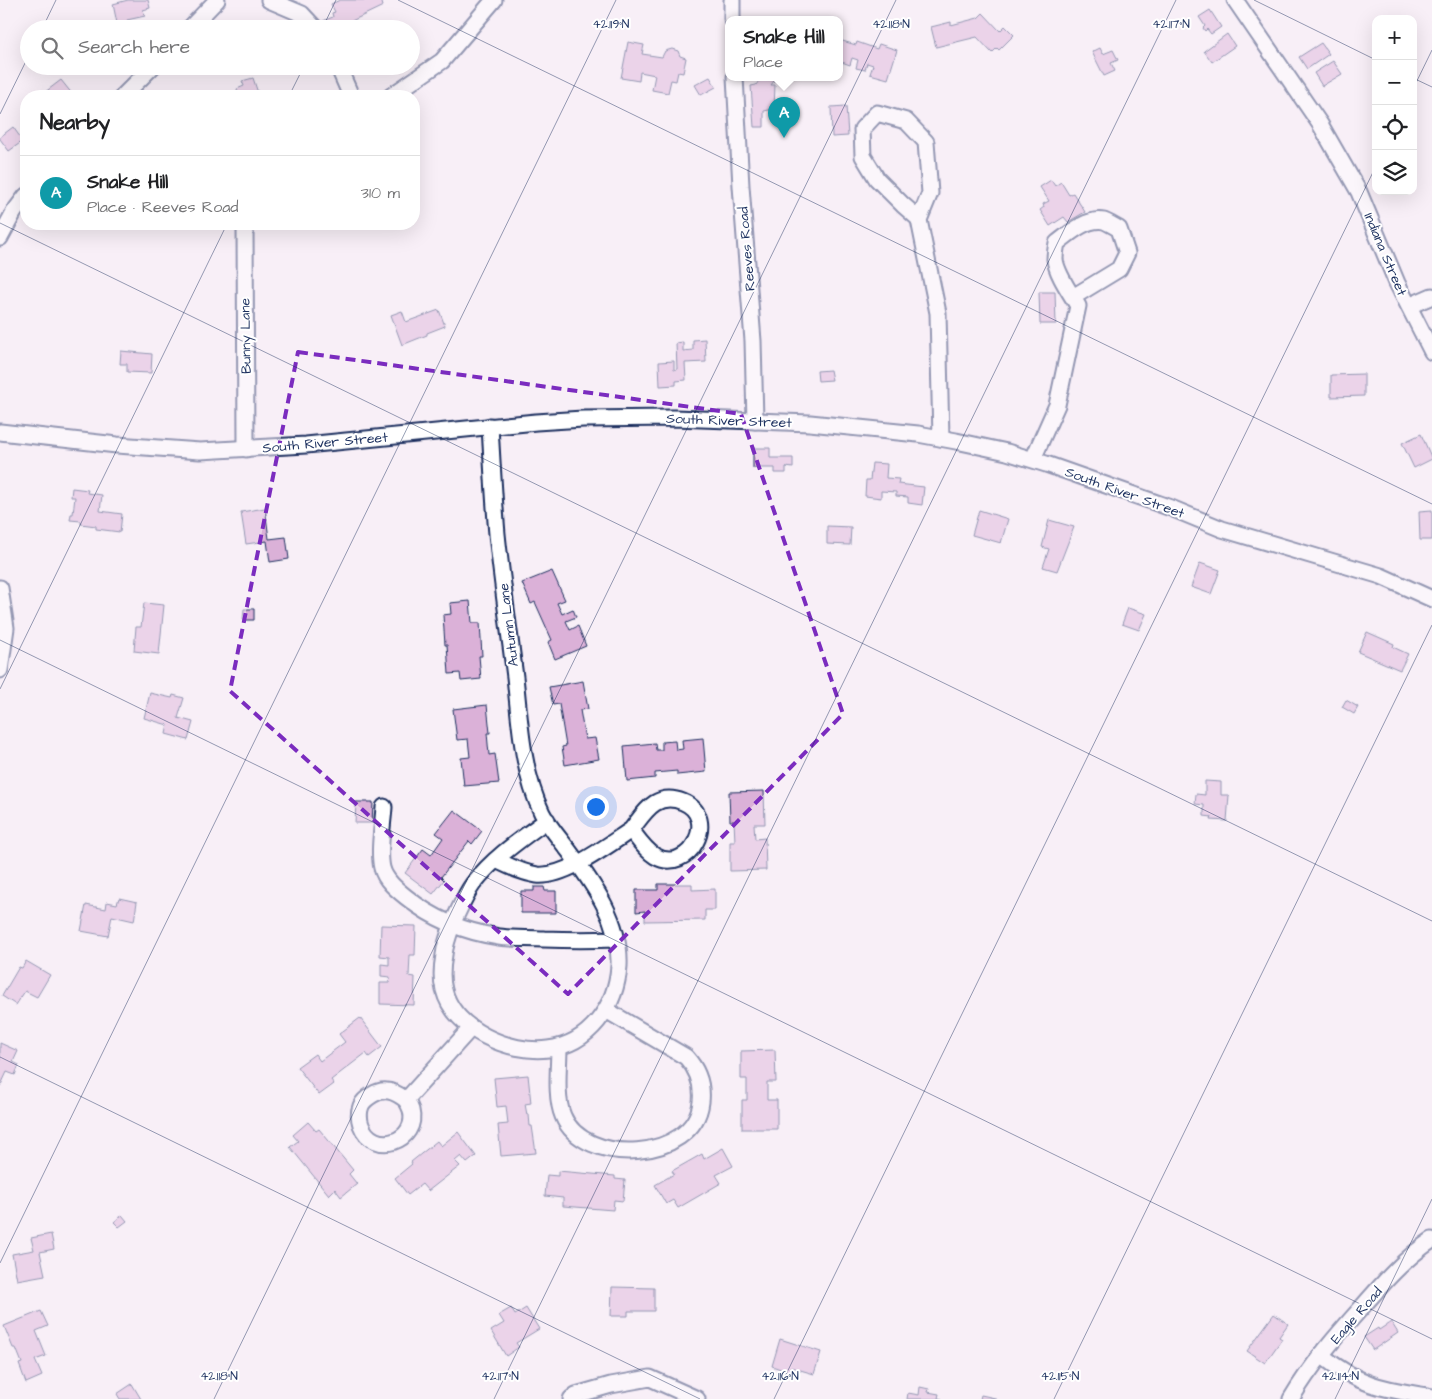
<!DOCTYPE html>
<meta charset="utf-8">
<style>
:root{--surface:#fff;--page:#f6f6f6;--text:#202124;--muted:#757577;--line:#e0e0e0;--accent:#111827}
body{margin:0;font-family:"Architects Daughter",sans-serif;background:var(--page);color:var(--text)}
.controls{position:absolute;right:15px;top:15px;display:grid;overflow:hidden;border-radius:10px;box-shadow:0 5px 20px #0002}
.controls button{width:45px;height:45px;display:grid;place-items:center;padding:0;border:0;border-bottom:1px solid var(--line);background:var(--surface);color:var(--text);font:25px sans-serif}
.you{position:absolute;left:595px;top:806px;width:18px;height:18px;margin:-12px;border:4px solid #fff;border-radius:50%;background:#1a73e8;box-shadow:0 0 0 8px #1a73e833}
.badge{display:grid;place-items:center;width:32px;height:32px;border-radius:50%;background:var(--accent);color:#fff;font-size:16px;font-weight:700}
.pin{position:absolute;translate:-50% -41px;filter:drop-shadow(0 1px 2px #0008)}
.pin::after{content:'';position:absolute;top:26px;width:18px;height:15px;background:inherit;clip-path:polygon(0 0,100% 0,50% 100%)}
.popup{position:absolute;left:725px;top:16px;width:118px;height:65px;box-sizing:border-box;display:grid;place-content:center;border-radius:10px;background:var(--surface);filter:drop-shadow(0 1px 4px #0005);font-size:16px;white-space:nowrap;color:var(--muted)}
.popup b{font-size:19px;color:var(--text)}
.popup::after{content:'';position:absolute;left:50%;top:100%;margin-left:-10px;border:10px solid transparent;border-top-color:var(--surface)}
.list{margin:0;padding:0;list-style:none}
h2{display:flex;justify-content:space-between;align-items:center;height:65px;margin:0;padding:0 20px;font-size:21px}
h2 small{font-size:16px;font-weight:400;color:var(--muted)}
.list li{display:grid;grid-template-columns:32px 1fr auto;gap:15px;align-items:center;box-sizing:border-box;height:75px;padding:0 20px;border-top:1px solid var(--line)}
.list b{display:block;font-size:19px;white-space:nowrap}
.list p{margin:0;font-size:16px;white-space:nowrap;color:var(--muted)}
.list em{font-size:16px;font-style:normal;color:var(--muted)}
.icon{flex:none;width:28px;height:28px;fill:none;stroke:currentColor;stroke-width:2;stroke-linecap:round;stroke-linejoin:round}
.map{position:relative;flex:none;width:1432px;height:1399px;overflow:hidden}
.search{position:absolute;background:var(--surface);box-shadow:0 5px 20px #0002;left:20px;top:20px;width:400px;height:55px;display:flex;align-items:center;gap:12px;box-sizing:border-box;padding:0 18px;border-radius:28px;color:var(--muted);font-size:19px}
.panel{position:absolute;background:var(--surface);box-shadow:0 5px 20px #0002;left:20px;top:90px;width:400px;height:140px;border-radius:20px}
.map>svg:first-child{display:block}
.building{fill:#dbb1d8;stroke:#1b2f5e}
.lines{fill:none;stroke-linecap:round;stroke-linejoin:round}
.minor-casing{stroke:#1b2f5e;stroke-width:19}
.minor{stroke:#fff;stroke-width:15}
.marked{fill:none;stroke:#7b2cbf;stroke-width:4;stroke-dasharray:10 6;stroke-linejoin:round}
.ticks{fill:none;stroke:#1b2f5e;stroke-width:1;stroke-opacity:0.45}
.labels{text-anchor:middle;stroke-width:4;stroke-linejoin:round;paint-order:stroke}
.street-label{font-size:14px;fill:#1b2f5e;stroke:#fff}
.ticks-label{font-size:12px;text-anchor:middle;fill:#1b2f5e;stroke:#fff;stroke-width:4;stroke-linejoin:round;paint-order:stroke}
</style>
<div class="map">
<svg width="1432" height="1399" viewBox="0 0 1432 1399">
<rect width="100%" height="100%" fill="#f8eff7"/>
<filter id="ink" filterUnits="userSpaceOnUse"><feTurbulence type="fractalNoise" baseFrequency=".02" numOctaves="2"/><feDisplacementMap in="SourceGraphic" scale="10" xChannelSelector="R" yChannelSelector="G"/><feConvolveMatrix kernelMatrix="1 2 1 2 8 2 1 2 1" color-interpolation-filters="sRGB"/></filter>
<g filter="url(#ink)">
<g class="building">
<polygon points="128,0 148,0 150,8 143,10 145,16 127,20 129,26 118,28 113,4"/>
<polygon points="340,0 381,0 383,6 339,27 340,29 326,29 323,21 333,17 332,13 335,12 331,4"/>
<polygon points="1210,10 1221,27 1211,34 1207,29 1205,31 1203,28 1205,26 1199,17"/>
<polygon points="983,13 1000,31 1005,26 1014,35 999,50 997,48 992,53 977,37 936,47 931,27 951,22 951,25 978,18"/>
<polygon points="304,24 305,29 293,29"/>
<polygon points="1227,34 1235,46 1212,62 1204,51"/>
<polygon points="839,40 856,45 857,42 877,49 879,44 897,50 888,79 870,74 873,65 867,63 865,70 856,68 858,60 852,58 850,65 839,61"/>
<polygon points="628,42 644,45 642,54 662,57 665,51 672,49 678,51 680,56 686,58 683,73 678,72 676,81 671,80 668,93 652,90 655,75 640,72 639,81 621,78"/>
<polygon points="1321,43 1329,54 1307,69 1299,57"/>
<polygon points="1100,48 1103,54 1113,50 1118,60 1111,63 1115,71 1104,76 1092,52"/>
<polygon points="1333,61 1342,74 1322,86 1314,73"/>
<polygon points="710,77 716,87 701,95 695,85"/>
<polygon points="762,77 777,77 771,85 775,85 774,109 764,111 764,127 754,127 751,86 756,85"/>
<polygon points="253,78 259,96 239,96 237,89 244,86 242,81"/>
<polygon points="61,80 73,95 40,96"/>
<polygon points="846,106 848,136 832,137 831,107"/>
<polygon points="13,127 23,141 9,151 0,139 0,137"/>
<polygon points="1051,180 1055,186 1061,182 1069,195 1073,193 1085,212 1068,222 1064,217 1050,226 1040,210 1044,207 1043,204 1049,201 1040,187"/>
<polygon points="1039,292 1055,292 1056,324 1040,324"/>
<polygon points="439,310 445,326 427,333 427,335 402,345 391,315 402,311 406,322"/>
<polygon points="705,339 706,362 685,363 686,380 676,381 676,385 660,386 659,362 674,361 674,370 677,369 676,343 683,342 683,351 693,350 693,340"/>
<polygon points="121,351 152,354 151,373 127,372 127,364 120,364"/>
<polygon points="830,370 832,380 818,381 817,371"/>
<polygon points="1364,374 1364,396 1331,397 1331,375"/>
<polygon points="1421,434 1432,459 1414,468 1402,443"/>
<polygon points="753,448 770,448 770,458 793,458 793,468 786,467 786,473 775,473 775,468 753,468"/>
<polygon points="872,463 887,464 886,478 899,479 898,484 924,487 922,505 908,503 908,497 896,496 896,492 881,491 881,498 865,496 866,480 870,480"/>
<polygon points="72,488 88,490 87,493 102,495 100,511 122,514 120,532 96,529 96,526 81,524 81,521 70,520 71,514 73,514 75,497 71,497"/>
<polygon points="265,508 269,539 286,537 289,559 270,562 267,541 246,544 241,512"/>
<polygon points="979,510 1008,519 1001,543 972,535"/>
<polygon points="1432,510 1432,540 1420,540 1419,511"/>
<polygon points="1049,520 1074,527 1057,571 1043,567 1049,549 1042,547"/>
<polygon points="827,526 851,527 850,545 827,544"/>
<polygon points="1200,563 1220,570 1211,594 1191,587"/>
<polygon points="552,571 565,600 557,603 562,614 573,609 576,617 566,621 570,630 578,626 586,646 555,659 548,642 552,640 535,602 531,604 522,583"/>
<polygon points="470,601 472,623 480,623 482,656 479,656 481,679 461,681 460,673 449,674 447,645 445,645 443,615 451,614 450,603"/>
<polygon points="144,603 164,605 159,654 134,651 136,627 141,627"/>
<polygon points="1128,608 1146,614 1139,630 1122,624"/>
<polygon points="244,609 254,609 254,620 243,620"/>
<polygon points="1367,632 1394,644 1393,647 1408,654 1400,670 1358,652"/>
<polygon points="583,681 588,709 580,710 585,739 595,738 599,759 565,765 562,747 566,746 559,704 553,705 549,687"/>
<polygon points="150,693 172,698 173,695 184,698 178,718 193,722 188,740 166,734 168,725 144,718"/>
<polygon points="1346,700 1358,707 1354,714 1342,707"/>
<polygon points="487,705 490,733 487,733 489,755 495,754 499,783 464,786 461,758 470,757 468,739 457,740 453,709"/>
<polygon points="703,738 706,772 677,775 677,771 655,773 655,778 627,781 624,746 655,743 656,750 662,750 662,742 675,741 676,750 683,749 682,740"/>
<polygon points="1205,781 1221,782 1221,795 1229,795 1227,821 1211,820 1212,817 1204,816 1204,805 1195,804 1196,794 1205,795"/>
<polygon points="764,791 765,824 754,824 755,839 765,838 766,870 730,871 730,842 735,842 734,821 730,821 729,792"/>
<polygon points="356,802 373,802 372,823 355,823"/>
<polygon points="454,810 482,831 472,844 469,841 441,877 444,880 433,894 405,873 423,849 431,855 443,838 436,833"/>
<polygon points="658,884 692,884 692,890 715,889 715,910 705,910 705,920 645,921 645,911 636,912 636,890 658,890"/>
<polygon points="534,887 544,887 545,891 556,891 556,913 521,913 521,891 534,891"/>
<polygon points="119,898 137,902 134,921 112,916 108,936 81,931 86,905 106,909 107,902 117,904"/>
<polygon points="381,925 416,926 415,955 410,955 409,976 415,977 414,1005 380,1004 380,983 389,983 390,977 381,976 381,964 389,965 389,957 380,956"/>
<polygon points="26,961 50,975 37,997 25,991 16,1005 2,996 19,967 22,968"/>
<polygon points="360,1018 382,1047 369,1057 366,1053 331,1080 334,1084 319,1095 297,1067 315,1054 320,1061 345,1042 339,1034"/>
<polygon points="0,1043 18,1051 13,1062 19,1065 15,1075 7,1072 0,1087"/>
<polygon points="775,1050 776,1082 767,1082 767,1100 777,1100 777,1129 742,1129 742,1100 747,1100 747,1079 741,1079 741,1051"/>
<polygon points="528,1075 531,1103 525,1104 527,1115 529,1115 530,1126 532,1126 536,1153 501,1156 498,1125 508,1124 506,1106 497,1107 494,1078"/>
<polygon points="308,1122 316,1131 319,1129 353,1170 349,1174 357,1184 341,1197 335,1189 329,1195 290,1147 298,1141 293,1135"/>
<polygon points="458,1132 476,1156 467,1163 461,1156 455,1161 460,1166 428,1191 422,1184 408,1195 395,1178 412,1164 411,1162 437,1141 441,1146"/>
<polygon points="723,1148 733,1166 716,1175 721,1183 678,1208 673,1200 666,1204 655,1185 674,1174 672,1171 702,1154 704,1159"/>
<polygon points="558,1171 615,1176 615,1179 625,1180 623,1201 614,1200 613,1210 563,1206 563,1198 545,1196 547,1175 558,1176"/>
<polygon points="122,1215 127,1221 119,1227 114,1222"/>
<polygon points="51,1234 54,1249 40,1252 45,1275 17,1280 12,1254 34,1250 31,1238"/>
<polygon points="612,1287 654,1288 654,1311 628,1311 628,1316 611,1316"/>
<polygon points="511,1308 515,1315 526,1308 539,1329 516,1343 519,1347 506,1356 491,1331 504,1323 499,1315"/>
<polygon points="41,1311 48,1326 36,1331 46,1356 35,1360 42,1376 26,1383 19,1364 22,1363 16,1348 13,1348 4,1326"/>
<polygon points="1274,1314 1288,1324 1279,1337 1282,1339 1265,1363 1247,1351"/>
<polygon points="1391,1322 1398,1333 1373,1350 1364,1337 1378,1328 1379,1330"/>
<polygon points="780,1339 821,1352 814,1374 790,1367 789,1372 772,1366"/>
<polygon points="132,1384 141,1399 120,1399 117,1394"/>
<polygon points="920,1387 929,1389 928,1392 939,1394 938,1398 942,1399 907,1399 908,1393 919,1395"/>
<polygon points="981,1395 995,1398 995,1399 980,1399"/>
</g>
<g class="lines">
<defs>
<g id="minor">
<polyline points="269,0 302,14 316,29"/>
<polyline points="732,0 732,19"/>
<polyline points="1235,0 1320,124 1359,192 1397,283 1432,352"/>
<polyline points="189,29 217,0"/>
<polyline points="338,66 351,96"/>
<polyline points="735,77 741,186 753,341 755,421"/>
<polyline points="123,96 153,66"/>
<polyline points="391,96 442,61 494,0"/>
<polyline points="919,219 903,205 877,179 863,156 862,129 877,113 906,121 926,142 930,193 919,220 938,313 941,438"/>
<polyline points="245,224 246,449"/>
<polyline points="0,238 14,212 26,196"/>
<polyline points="1409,306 1432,296"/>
<path d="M490 426C492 462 494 499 497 534 502 582 509 630 515 677 520 722 522 772 542 813 549 827 560 839 569 851 594 885 621 922 619 966 616 1007 589 1044 548 1049 510 1054 454 1030 444 990 441 979 442 966 444 955 445 943 450 931 454 920 460 908 465 895 473 884 493 858 521 839 547 820"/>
<polyline points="0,432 117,445 200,451 306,445 536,422 583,419 674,418 810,423 918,434 956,441 1007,452 1046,464 1171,508 1222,529 1381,576 1432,599"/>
<path d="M1033 459 1057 405 1078 306C1071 294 1056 273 1055 259 1055 254 1056 248 1057 243 1070 233 1086 218 1104 221 1109 223 1114 226 1119 229L1127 253 1119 269 1073 297"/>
<polyline points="0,588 6,628 0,670"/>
<path d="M384 807C383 824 378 851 382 868 385 880 396 889 406 897 432 918 465 932 499 937 513 939 529 938 544 939 568 940 592 940 616 939"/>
<path d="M496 860C509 866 522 873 537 875 565 878 608 845 631 830 638 839 645 850 655 856 689 876 720 817 683 802 656 791 645 812 631 830"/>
<path d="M559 1047C559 1067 555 1097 563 1116 584 1167 694 1162 701 1102 703 1084 698 1070 686 1057L606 1010"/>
<path d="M406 1100C408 1103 410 1107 411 1110 419 1142 373 1157 361 1125 359 1119 359 1111 361 1106 363 1101 367 1098 372 1095 384 1087 395 1091 406 1100L471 1028"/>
<path d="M1321 1355C1336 1367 1353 1378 1371 1384 1391 1391 1412 1393 1432 1397"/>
<polyline points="571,1399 576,1395 611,1385 650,1378 697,1399"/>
<path d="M1291 1399C1311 1365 1337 1335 1363 1306 1384 1282 1405 1258 1432 1240"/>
</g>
</defs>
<use href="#minor" class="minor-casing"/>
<use href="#minor" class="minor"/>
</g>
</g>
<path d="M0 0H1432V1399H0ZM298 352 741 414 843 714 568 994 230 691Z" fill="#f8eff7" fill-opacity=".55" fill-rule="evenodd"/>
<path class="marked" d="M298 352 741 414 843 714 568 994 230 691Z"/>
<path class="ticks" d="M398 0 1432 504M1254 0 1376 60M42 29 56 0M322 29 336 0M1413 78 1432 87M1413 89 1432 50M289 96 304 66M0 114 29 55M0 223 1432 921M0 640 1432 1339M0 689 227 224M0 1057 700 1399M0 1263 616 0M214 1399 896 0M494 1399 1176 0M774 1399 1376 166M1054 1399 1432 625M1335 1399 1432 1199"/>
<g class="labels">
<g class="street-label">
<text transform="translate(746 249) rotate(-95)" y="5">Reeves Road</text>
<text transform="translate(1386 254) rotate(67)" y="5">Indiana Street</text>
<text transform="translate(245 336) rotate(-91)" y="5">Bunny Lane</text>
<text transform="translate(729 420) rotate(2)" y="5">South River Street</text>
<text transform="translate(325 442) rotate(-5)" y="5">South River Street</text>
<text transform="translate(1125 492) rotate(20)" y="5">South River Street</text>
<text transform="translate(508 625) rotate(-97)" y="5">Autumn Lane</text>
<text transform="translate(1356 1315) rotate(-49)" y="5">Eagle Road</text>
</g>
</g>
<g class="ticks-label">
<text x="611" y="28">42.119°N</text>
<text x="891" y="28">42.118°N</text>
<text x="1171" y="28">42.117°N</text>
<text x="219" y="1380">42.118°N</text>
<text x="500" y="1380">42.117°N</text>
<text x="780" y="1380">42.116°N</text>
<text x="1060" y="1380">42.115°N</text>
<text x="1340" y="1380">42.114°N</text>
</g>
</svg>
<div class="controls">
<button>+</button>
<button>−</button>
<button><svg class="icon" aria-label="locate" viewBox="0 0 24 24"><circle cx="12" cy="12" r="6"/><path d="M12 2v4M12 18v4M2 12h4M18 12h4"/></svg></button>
<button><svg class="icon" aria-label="layers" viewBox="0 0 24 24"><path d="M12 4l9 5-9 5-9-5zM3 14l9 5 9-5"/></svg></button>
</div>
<div class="you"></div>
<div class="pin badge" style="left:784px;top:138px;background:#0f9aa8">A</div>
<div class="popup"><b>Snake Hill</b>Place</div>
<div class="search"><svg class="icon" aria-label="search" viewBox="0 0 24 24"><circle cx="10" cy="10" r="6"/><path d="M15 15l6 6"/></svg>Search here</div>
<section class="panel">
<h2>Nearby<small></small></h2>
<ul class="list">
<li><span class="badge" style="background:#0f9aa8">A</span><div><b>Snake Hill</b><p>Place · Reeves Road</p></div><em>310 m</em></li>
</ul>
</section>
</div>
